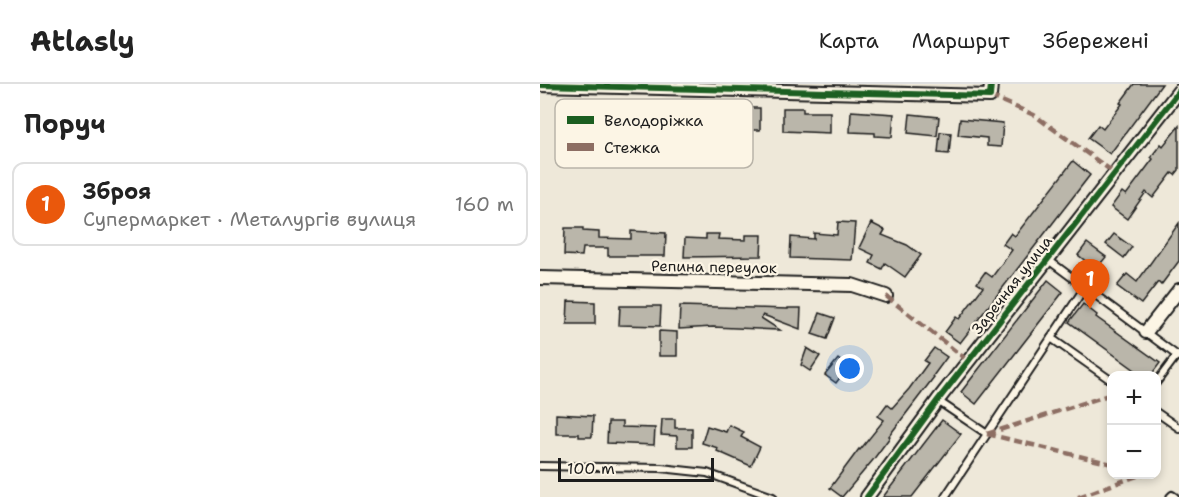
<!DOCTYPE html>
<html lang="uk">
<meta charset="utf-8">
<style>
:root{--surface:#fff;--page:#f6f6f6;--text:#222;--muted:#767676;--line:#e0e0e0;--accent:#ea580c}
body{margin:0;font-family:"Shantell Sans",sans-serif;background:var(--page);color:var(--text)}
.controls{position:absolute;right:18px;bottom:18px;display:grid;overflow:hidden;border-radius:12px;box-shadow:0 3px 9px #0003}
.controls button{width:54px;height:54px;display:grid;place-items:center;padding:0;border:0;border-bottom:2px solid var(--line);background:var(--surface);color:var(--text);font:30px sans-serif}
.scale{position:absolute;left:18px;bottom:15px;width:156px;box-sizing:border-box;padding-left:6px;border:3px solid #1c1c1c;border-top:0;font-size:16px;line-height:21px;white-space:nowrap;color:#1c1c1c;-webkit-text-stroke:4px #fcf5e5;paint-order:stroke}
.you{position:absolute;left:310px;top:285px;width:21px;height:21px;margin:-15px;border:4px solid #fff;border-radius:50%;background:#1a73e8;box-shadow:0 0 0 9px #1a73e833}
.badge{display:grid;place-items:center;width:39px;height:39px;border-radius:50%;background:var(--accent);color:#fff;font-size:20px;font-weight:700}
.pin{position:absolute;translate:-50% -50px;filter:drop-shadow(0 2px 3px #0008)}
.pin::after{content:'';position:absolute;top:32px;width:21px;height:18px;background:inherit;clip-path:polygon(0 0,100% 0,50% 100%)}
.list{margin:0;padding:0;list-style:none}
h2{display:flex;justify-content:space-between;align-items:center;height:78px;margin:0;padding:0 24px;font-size:26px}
h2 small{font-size:20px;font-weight:400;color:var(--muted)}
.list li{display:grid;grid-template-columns:39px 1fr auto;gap:18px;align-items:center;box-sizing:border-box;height:84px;margin:0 12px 12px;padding:0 12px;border:2px solid var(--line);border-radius:12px}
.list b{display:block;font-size:22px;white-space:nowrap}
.list p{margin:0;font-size:20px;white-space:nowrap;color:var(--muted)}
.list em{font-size:20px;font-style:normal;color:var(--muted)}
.map{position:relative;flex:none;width:639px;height:413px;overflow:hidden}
header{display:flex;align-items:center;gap:36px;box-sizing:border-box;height:84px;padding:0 30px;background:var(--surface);border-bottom:2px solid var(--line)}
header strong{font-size:28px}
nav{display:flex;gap:33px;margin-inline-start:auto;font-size:21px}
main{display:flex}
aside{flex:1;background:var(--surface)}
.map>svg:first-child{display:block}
.building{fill:#bab6aa;stroke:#1c1c1c;stroke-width:1.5}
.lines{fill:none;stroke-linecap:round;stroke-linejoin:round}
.service-casing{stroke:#1c1c1c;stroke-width:10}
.minor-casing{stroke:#1c1c1c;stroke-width:16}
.service{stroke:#fcf5e5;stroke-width:6}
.minor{stroke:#fcf5e5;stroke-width:12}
.quiet{stroke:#8d6e63;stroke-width:4.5;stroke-dasharray:9 4.5;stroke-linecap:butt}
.cycleway-casing{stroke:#fcf5e5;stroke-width:10}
.cycleway{stroke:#1b5e20;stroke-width:6}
.labels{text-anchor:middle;stroke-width:4.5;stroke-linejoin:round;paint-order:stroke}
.street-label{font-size:15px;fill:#1c1c1c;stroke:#fcf5e5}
.key{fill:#fcf5e5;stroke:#b9b4a9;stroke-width:1.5}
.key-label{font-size:16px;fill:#1c1c1c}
</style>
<header>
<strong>Atlasly</strong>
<nav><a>Карта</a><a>Маршрут</a><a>Збережені</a></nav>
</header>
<main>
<aside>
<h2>Поруч<small></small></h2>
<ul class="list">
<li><span class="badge">1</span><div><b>Зброя</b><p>Супермаркет · Металургів вулиця</p></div><em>160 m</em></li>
</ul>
</aside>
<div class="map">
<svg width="639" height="413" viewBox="0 0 639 413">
<rect width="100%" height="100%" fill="#eee8d9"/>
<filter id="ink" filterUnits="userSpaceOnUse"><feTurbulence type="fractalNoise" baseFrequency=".0167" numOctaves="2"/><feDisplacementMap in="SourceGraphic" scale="12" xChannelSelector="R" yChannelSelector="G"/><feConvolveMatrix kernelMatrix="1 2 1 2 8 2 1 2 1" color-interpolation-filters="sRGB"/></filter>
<g filter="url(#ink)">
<g class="building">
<polygon points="594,0 622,0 570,70 548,54 558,41 563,45 582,20 580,19"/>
<polygon points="188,24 220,24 220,46 187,46"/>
<polygon points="243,24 263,24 263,28 290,28 290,49 243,47"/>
<polygon points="311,27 354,30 352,53 335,52 335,49 310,48"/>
<polygon points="370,30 399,33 397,52 368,49"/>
<polygon points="420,35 463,39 461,63 447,62 447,54 418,51"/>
<polygon points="639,42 639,86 635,91 632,89 613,114 606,108 587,135 571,123 582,108 586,111 613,75 611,73 621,60 623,62"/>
<polygon points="400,48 411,49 409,70 398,69"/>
<polygon points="533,77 550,91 420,259 405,248 416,233 419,235 443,203 437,199 445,188 452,193 472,166 463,160 471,149 475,152"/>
<polygon points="298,138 315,139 312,176 250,174 251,153 274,155 274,149 297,151"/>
<polygon points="331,139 345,146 342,151 367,161 381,171 365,193 345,179 342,185 330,179 334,171 319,164"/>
<polygon points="639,139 639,177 621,201 618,198 601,220 577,202 587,190 597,198"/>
<polygon points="25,144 43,144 43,147 59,148 59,154 91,155 91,147 126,149 125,172 68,172 68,164 43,164 42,172 24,171"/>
<polygon points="166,150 179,150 178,155 206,156 206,151 222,151 221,172 144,173 145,154 166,155"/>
<polygon points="574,150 592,163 584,174 566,160"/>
<polygon points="547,159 566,173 556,185 538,171"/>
<polygon points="508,196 523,208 436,320 421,308"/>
<polygon points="28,217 55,218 55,240 27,240"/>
<polygon points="543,220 557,231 556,233 620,279 611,291 602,291 529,238"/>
<polygon points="80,222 121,222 120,242 79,241"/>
<polygon points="140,222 248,225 248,224 261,224 260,245 223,231 221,234 240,246 173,243 139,245"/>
<polygon points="280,229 295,234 287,255 272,250"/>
<polygon points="119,247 137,248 137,272 119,272"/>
<polygon points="267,264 280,272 270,287 261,281"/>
<polygon points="394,264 407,273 393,292 394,293 349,352 350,353 333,376 302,413 290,404 319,365 320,366 344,336 338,332 347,320 352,324 369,305 388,279 384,277"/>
<polygon points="298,275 308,283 296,299 285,291"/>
<polygon points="16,330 53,332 52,353 39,353 39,350 16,350"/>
<polygon points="122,335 135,335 135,344 152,344 152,363 137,363 137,352 121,351"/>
<polygon points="402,336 421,350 372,413 343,413"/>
<polygon points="68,338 82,338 82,343 115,344 114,361 67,359"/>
<polygon points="189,341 204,348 201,353 220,363 211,382 177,367 178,364 162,359 167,342 186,348"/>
</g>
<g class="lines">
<defs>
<g id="service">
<polyline points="507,175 639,273"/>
<polyline points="511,254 572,297"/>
<polyline points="616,299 637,271"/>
<polyline points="398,317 447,350 405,413"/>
<polyline points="616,328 639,344"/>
<polyline points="447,350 545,203"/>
<polyline points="0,382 121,384 167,389 233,413"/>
<polyline points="630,413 632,411 635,413"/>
</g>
<g id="minor">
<polyline points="0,1 450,12 451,0"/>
<polyline points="0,194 312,201 346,212"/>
<polyline points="606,248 639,206"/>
<polyline points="327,413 398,316 639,7"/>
</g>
</defs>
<use href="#service" class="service-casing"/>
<use href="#minor" class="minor-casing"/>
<use href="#service" class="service"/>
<use href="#minor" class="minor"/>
<g class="quiet">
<polyline points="450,12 494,31 576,90"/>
<polyline points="346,212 428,277"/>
<polyline points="447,350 572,310"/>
<polyline points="447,350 572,380"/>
<polyline points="538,413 603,390"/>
</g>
<defs>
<g id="cycleway">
<polyline points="0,1 450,12 451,0"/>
<polyline points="327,413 398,316 639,7"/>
</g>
</defs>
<use href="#cycleway" class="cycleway-casing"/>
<use href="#cycleway" class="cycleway"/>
</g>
</g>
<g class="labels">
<g class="street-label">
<text transform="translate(174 183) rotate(1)" y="5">Репина переулок</text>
<text transform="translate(472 201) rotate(-52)" y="5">Заречная улица</text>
</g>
</g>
<rect x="15" y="15" width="198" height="69" rx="9" class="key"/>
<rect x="27" y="32" width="27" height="8" fill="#1b5e20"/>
<rect x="27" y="59" width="27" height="8" fill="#8d6e63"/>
<g class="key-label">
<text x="64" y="42">Велодоріжка</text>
<text x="64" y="69">Стежка</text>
</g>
</svg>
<div class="controls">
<button>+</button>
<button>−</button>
</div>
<div class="scale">100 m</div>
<div class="you"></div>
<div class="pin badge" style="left:550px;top:225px">1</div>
</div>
</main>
